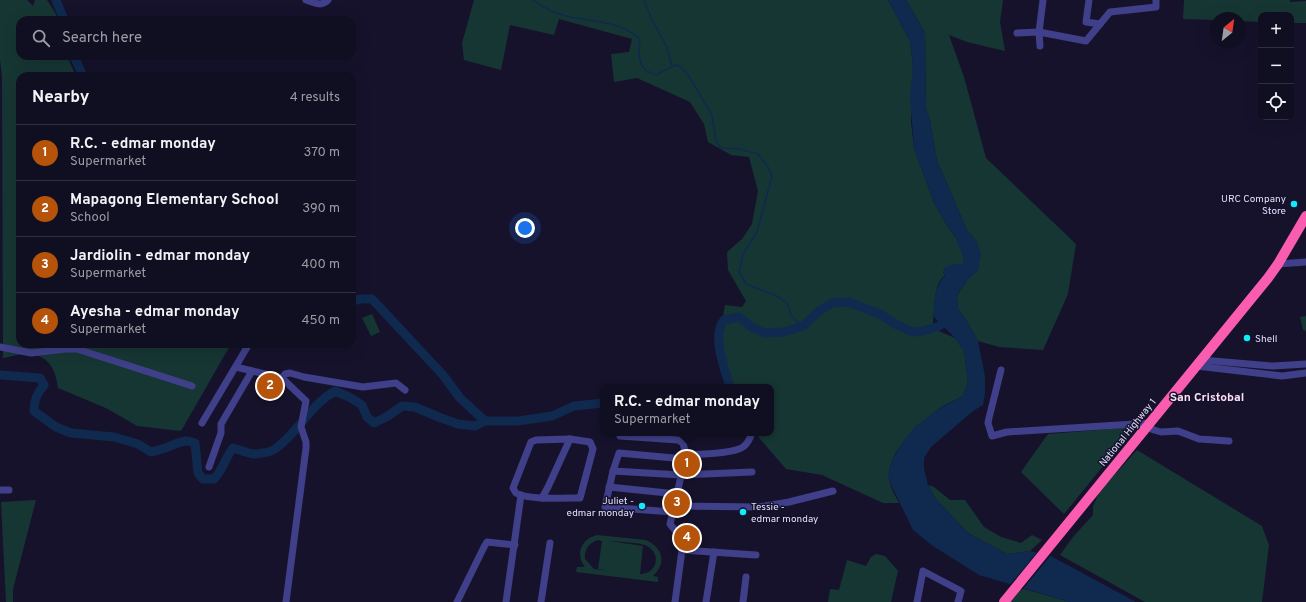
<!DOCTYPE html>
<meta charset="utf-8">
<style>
:root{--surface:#100e21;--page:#1e1c2e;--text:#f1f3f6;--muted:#9c9ca5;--line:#302e3f;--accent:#b45309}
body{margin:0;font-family:Overpass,sans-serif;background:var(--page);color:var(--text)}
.controls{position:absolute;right:12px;top:12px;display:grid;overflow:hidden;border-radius:8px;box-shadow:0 4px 16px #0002}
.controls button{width:36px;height:36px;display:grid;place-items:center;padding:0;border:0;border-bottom:1px solid var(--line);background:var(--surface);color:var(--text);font:20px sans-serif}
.compass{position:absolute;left:1210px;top:12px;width:36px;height:36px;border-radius:50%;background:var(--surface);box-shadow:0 4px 16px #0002;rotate:29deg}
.you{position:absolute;left:525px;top:228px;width:14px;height:14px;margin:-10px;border:3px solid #fff;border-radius:50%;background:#1a73e8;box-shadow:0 0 0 6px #1a73e833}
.badge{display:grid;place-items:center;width:26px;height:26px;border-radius:50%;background:var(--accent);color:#fff;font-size:13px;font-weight:700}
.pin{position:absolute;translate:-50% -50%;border:2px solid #fff;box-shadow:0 1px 4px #0006}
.popup{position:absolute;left:600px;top:384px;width:174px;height:52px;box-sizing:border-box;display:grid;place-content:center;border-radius:8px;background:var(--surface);filter:drop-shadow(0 1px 3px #0005);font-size:13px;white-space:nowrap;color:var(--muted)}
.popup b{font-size:15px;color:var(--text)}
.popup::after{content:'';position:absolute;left:50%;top:100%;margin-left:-8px;border:8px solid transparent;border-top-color:var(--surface)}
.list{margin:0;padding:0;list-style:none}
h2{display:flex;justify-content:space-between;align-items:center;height:52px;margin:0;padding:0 16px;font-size:17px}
h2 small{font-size:13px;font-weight:400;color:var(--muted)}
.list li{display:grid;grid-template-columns:26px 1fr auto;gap:12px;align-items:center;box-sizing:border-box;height:56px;padding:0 16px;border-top:1px solid var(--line)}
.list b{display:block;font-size:15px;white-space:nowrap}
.list p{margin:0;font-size:13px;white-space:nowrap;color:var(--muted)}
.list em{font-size:13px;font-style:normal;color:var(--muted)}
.icon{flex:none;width:22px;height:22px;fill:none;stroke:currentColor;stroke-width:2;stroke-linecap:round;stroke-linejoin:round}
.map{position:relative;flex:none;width:1306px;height:602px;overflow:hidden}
.search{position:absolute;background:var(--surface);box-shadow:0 4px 16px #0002;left:16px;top:16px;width:340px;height:44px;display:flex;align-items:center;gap:10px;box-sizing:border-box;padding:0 14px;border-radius:12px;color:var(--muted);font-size:15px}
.panel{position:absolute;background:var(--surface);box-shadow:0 4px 16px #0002;left:16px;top:72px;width:340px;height:276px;border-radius:12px}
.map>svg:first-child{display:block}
.green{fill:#163634;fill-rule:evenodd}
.water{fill:#0f294f}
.pier{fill:#16122c}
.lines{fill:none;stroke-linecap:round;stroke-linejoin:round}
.stream{stroke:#0f294f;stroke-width:1.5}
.river{stroke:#0f294f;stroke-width:9}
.minor{stroke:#3f3f8a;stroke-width:7}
.highway{stroke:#fa5daf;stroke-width:10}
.poi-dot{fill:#11eaf8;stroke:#16122c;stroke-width:1.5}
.labels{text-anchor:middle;stroke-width:3;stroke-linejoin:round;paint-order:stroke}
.poi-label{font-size:10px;fill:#e1dffe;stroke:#16122c;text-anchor:end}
.street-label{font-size:10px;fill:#e1dffe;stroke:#16122c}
.quarter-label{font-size:12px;font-weight:bold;fill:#fee1f4;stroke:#16122c}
</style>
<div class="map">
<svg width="1306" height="602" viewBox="0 0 1306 602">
<rect width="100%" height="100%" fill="#16122c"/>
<g class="green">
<path d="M0 0H27L33 6 35 0H47L56 14 57 20H20V56H67L76 76H20V344H231L181 431 137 426 108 409 58 388C56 371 50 357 31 354 23 353 11 357 3 358L2 78 0 59Z"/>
<path d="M474 0H888L910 41 913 65 911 122 914 148 934 203 950 230 969 254V260L964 264H954C950 270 944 275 940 281 933 292 935 315 932 328L955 338 964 351 968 382 963 396C954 401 943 405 936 411 918 425 890 450 889 474 888 484 895 495 899 503H883L822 475 786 469 755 433H771V387H730L718 346 725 305 742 307 746 301 728 270 727 252 742 239 752 224 758 191 749 157 731 155 708 142 704 124 690 102 637 78 614 82 611 54 629 52 632 39 559 19 554 35 510 25 501 70 464 60 462 43Z"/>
<polygon points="906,0 1003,0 1000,22 1005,51 967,42 949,35 964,77 986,158 1076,244 1068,294 1043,350 999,347 978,341 965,318 958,309 957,296 968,279 978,270 977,242 967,230 937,161 930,121 926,109 925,33"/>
<polygon points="1184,0 1290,0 1290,2 1306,1 1306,23 1291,23 1291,15 1261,15 1261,22 1240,21 1240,18 1216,18 1216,20 1183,19"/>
<polygon points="372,314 380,332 371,336 362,318"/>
<polygon points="1306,316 1306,332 1305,330 1303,330 1300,317"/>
<polygon points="1135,427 1064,514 1021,472 1048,434"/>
<polygon points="1137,450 1262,526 1269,545 1262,602 1145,602 1060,555 1073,537 1093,515 1093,506 1100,491"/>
<polygon points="928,485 934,487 950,500 965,500 984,527 1001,537 1021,543 1032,535 1042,540 1030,551 1007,554 968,533 935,498"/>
<polygon points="36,500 13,589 13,602 6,602 1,502"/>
<path d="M597 535 646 540C663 548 667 563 653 576L658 577V582L576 572 577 567H585C575 554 581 539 597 535ZM598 540 602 541 598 569 611 571 594 569 585 559C584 549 589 543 598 540ZM609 541C618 542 640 542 647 546 662 554 657 574 640 574L643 546Z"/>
<polygon points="876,554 885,556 898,571 891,602 828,602 830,589 839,590 847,560 866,566 871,557"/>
<polygon points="1021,588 1070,602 1009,602"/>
</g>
<path class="water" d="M888 0H906L925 33 926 109 930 121 937 161 967 230 977 242 981 254 978 270 968 279 957 296 958 309 965 318 978 341 985 376V393L983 405 973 411 931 447 924 458V468L928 485 935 498 968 533 1007 554 1030 551 1049 555 1136 602H1070L979 575 933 546 913 530 891 485 888 475 892 460 904 440 915 427 937 410 963 396 968 382 964 351 955 338 934 317C934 303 934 287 945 276L943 273 944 268 954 264H964L969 260V253L950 230 934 203 914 148 910 97 913 65 910 41Z"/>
<polygon class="pier" points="1038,551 1052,554 1022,590 1009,586"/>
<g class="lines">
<g class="stream">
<path d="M533 0C543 8 557 14 570 17 593 21 622 22 640 39 638 55 637 70 656 75L675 65 680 66 688 75 712 115 716 141 721 148 740 149 758 154 768 167 772 176 757 232 743 254 739 272 746 284 777 296 787 303 792 317 803 326"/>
<polyline points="644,0 652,20 666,45 672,66"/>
</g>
<g class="river">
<polyline points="56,0 64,20"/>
<polyline points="74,56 83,76"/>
<path d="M961 242C968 250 970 263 965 272"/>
<polyline points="352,301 361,299 372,299 443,375 460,398 485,421"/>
<path d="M0 375 40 378 44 385C37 393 34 400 34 411L56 427 71 433 114 437 138 444 151 452C158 450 164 449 170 446 180 443 184 438 195 443L198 473 203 479H214C223 470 225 458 233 448 240 450 247 453 254 454 259 454 271 452 275 449 298 433 310 405 335 391L349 397 362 405 367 417 374 423 388 416 402 406 415 407 441 418 458 424 475 426 485 421H518L552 416 574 406 603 403"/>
<path d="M730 387C725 369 711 337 724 320L739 317 750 326 764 333 784 332 803 326 819 311 832 303 848 302 880 314 895 324 913 332 923 331 939 326 946 321"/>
</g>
<g class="minor">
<path d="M306 0C314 3 322 7 328 0"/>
<polyline points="1089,0 1086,22 1100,24"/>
<polyline points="1017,33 1039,32 1086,41 1110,12 1156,7 1156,0"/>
<polyline points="1040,46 1039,32 1043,0"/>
<polyline points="1278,264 1306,262"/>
<polyline points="0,347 31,353 66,349 77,349 192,386"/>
<polyline points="1202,360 1273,366 1306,364"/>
<polyline points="1196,366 1282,376 1306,373"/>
<polyline points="236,367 282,378 306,401 301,427 306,442 306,448 286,602"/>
<polyline points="1001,370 989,418 988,423 992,436 1007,432 1150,423"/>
<polyline points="282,378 285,374 290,373 304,377 363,387 396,383 405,390"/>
<polyline points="263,390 270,375"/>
<polyline points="202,423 249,344"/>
<polyline points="1147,427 1154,430 1161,432 1178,431 1199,439 1229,441"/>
<polyline points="620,436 678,440 683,443 686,455 685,459 670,524 682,539 682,550 675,602"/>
<path d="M570 439 590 442 593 449 580 498C567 498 526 500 516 493 515 492 514 490 513 488L531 442 536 440Z"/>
<path d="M686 455C699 454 733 454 743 447 747 444 751 438 751 433"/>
<polyline points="209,467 221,433 221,424 252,371"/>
<polyline points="613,471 681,475 752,472"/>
<polyline points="609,487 677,494"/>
<polyline points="0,490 9,490"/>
<polyline points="542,498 548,487 570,439"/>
<polyline points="674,506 759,507 789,502 833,491"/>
<polyline points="673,512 605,507 613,471 619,453 685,459"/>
<polyline points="682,550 756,555"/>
<polyline points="457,602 484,547 487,542 515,545"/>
<polyline points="506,602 521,495"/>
<polyline points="541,602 550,543"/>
<polyline points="706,602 714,552"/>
<polyline points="743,602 746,577"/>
<polyline points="917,602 923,571 961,591 958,602"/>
</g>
<polyline class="highway" points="1004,602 1268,278 1278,264 1306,216"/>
</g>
<g class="poi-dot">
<circle cx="1294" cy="204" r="4"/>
<circle cx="1247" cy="338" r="4"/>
<circle cx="642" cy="506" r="4"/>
<circle cx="743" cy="512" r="4"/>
</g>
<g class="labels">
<g class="poi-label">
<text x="1286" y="202">URC Company<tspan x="1286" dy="12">Store</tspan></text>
<text x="1255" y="342" text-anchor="start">Shell</text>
<text x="634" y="504">Juliet -<tspan x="634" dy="12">edmar monday</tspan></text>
<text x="751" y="510" text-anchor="start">Tessie -<tspan x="751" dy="12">edmar monday</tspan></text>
</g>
<g class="street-label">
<text transform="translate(1127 432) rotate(-51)" y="4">National Highway 1</text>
</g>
<g class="quarter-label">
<text x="1207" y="401">San Cristobal</text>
</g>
</g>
</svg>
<div class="controls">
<button>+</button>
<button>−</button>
<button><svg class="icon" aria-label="locate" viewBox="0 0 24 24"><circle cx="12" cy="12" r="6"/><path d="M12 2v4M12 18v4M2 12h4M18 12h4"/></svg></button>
</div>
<svg class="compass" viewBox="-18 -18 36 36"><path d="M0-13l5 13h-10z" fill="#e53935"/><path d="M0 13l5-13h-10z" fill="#9c9ca5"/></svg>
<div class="you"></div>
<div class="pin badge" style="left:687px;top:464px">1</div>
<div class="popup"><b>R.C. - edmar monday</b>Supermarket</div>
<div class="pin badge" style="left:270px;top:386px">2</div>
<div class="pin badge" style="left:677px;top:503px">3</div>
<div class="pin badge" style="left:687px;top:538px">4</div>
<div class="search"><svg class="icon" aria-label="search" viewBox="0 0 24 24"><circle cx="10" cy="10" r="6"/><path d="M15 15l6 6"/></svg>Search here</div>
<section class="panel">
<h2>Nearby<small>4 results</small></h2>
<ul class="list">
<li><span class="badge">1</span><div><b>R.C. - edmar monday</b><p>Supermarket</p></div><em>370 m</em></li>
<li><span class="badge">2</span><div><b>Mapagong Elementary School</b><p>School</p></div><em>390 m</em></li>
<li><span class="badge">3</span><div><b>Jardiolin - edmar monday</b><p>Supermarket</p></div><em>400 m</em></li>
<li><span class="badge">4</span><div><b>Ayesha - edmar monday</b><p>Supermarket</p></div><em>450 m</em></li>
</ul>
</section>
</div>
